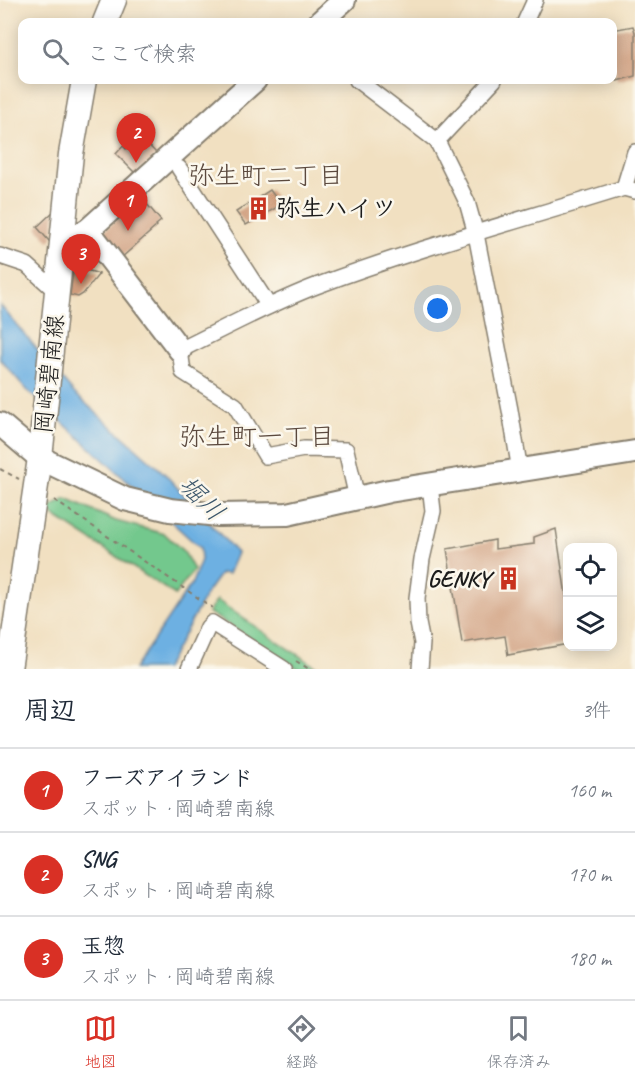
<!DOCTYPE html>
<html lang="ja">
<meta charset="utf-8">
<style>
:root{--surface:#fff;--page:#f6f6f7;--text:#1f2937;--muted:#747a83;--line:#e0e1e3;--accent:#d93025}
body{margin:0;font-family:Caveat,"Klee One",sans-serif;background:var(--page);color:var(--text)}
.controls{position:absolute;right:18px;bottom:18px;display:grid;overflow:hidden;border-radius:12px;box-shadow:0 3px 15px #0003}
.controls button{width:54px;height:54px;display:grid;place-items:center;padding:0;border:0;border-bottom:2px solid var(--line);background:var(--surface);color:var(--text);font:30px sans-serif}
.you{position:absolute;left:438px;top:309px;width:21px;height:21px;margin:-15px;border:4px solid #fff;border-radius:50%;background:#1a73e8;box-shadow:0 0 0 9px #1a73e833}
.badge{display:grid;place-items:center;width:39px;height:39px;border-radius:50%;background:var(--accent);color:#fff;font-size:20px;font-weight:700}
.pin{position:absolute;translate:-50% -50px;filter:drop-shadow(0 2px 3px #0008)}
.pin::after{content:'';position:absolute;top:32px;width:21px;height:18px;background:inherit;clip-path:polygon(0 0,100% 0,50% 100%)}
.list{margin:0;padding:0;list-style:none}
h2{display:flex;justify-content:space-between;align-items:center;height:78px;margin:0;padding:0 24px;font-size:26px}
h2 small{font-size:20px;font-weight:400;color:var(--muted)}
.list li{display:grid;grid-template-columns:39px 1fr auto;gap:18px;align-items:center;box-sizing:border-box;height:84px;padding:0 24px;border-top:2px solid var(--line)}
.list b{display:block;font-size:22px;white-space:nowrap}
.list p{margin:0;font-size:20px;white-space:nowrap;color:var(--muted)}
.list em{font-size:20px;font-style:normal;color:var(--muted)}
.icon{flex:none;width:33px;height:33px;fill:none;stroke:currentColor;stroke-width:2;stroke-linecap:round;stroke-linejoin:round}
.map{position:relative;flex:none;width:635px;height:669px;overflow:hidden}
.search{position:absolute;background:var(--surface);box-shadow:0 3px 15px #0003;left:18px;right:18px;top:18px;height:66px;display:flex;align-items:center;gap:15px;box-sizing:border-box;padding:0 21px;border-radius:12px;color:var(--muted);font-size:22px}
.sheet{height:330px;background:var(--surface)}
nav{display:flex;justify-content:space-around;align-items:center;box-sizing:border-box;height:84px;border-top:2px solid var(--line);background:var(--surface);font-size:16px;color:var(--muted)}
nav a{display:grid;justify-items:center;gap:3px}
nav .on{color:var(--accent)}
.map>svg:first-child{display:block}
.green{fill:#73c88d;stroke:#487254;stroke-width:1.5}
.water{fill:#6db0e2;stroke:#44667f;stroke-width:1.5}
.building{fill:#cf9c7c}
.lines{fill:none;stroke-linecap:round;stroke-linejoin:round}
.street-casing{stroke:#867e6e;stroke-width:18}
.secondary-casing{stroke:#867e6e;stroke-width:26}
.primary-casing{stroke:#867e6e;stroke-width:27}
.path{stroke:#867e6e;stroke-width:2;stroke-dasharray:4.5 4.5;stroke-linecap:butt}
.street{stroke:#fff;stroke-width:15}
.secondary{stroke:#fff;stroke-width:22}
.primary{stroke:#fff;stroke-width:24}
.labels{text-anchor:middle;stroke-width:5;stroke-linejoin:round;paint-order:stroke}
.poi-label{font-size:24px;font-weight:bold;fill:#1c1c1c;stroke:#fbf7ec;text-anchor:start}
.street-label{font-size:24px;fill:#1c1c1c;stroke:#fbf7ec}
.neighbourhood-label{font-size:26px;fill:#5b493e;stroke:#fbf7ec}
.water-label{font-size:26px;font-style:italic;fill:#3c576b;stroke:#fbf7ec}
</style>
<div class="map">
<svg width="635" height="669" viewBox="0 0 635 669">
<rect width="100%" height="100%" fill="#fbf7ec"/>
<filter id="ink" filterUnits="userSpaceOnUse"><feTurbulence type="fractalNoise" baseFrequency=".0167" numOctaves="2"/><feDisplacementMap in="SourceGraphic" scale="12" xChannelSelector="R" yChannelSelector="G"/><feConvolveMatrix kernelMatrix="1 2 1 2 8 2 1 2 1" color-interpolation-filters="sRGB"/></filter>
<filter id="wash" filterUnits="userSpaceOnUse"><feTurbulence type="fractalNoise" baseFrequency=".008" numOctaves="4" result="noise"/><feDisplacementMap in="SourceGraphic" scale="24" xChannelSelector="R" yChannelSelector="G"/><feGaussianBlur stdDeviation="1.35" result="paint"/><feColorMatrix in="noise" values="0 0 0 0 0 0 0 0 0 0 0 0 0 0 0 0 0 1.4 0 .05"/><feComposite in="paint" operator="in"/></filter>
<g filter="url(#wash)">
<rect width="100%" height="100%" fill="#f1e0c1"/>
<g class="green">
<polygon points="66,499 116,521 165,534 184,552 194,570 175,595 45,510"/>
<polygon points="217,600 273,639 320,669 299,669 208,612"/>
</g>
<polygon class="water" points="0,305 73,392 164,473 237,553 228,574 221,573 208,591 165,669 134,669 192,583 201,560 200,548 27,390 0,359"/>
<g id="blocks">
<g class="building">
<polygon points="633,26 635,32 635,76 617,81 612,54 612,30"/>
<polygon points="140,136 157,154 134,176 132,174 134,172 116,154 123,146 126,149"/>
<polygon points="270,190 281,205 246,225 236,212"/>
<polygon points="141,197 161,221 156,225 157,226 120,259 99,235 136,203 135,202"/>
<polygon points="55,210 53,238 49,241 37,227"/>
<polygon points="74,266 99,274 83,294 78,297 70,295"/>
<polygon points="556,529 568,609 568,644 508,655 505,636 462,643 447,549 495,540 495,549 534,544 534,537"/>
</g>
</g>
</g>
<g filter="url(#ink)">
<use href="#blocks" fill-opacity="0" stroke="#867e6e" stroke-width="1.5"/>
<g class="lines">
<defs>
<g id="street">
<polyline points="525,22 535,0"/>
<polyline points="357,80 437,141 467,202 476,234 510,410 520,471"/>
<polyline points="437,141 494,80"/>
<polyline points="179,168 269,306"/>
<polyline points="624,188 635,152"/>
<polyline points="0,256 27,265 57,292"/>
<path d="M357 498 346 450 304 449 266 456 235 405 183 372 180 350C225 328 269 304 316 286 417 248 522 220 624 188L635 191"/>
<polyline points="189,669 208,627 212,623 284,669"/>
<polyline points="420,669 422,643 418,623 417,598 422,559 433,511 430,485"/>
</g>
<g id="secondary">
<polyline points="320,22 344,0"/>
<polyline points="88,230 255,80"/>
<polyline points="76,236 88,230 180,350"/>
<polyline points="0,424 40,458 125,499 170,510 219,515 287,514 389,491 635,452"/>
</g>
<g id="primary">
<polyline points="105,22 114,0"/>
<polyline points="9,669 40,458 71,154 84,80"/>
</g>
</defs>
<use href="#street" class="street-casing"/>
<use href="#secondary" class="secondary-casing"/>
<use href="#primary" class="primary-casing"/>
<g class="path">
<polyline points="0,469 19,479"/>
<polyline points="54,500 213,608"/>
<polyline points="296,661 309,669"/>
</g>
<use href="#street" class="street"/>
<use href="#secondary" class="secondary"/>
<use href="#primary" class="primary"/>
</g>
</g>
<defs>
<symbol id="building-bare" viewBox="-9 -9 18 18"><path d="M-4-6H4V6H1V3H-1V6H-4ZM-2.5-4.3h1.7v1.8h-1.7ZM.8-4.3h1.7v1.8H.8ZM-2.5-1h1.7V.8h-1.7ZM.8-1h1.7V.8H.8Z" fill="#c8321e" stroke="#fbf7ec" stroke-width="2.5" paint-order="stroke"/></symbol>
</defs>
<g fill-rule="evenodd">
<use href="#building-bare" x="242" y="192" width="33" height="33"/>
<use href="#building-bare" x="492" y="562" width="33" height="33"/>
</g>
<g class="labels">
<g class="poi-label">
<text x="276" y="216">弥生ハイツ</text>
<text x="490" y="587" text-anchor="end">GENKY</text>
</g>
<g class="street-label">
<text transform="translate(49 374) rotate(-84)" y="8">岡崎碧南線</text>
</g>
<g class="neighbourhood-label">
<text x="266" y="184">弥生町二丁目</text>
<text x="257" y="445">弥生町一丁目</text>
</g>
<g class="water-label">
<text transform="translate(202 498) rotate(45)" y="9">堀川</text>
</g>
</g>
</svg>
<div class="controls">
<button><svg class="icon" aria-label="locate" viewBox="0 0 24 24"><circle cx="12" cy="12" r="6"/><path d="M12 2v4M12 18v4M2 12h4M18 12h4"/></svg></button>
<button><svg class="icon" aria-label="layers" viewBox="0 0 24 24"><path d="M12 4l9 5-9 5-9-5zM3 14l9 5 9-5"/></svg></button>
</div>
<div class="you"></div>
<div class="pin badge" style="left:128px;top:231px">1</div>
<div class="pin badge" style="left:136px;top:163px">2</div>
<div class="pin badge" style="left:81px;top:284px">3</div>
<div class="search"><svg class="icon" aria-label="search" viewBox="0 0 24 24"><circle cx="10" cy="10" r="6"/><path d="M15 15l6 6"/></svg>ここで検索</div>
</div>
<section class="sheet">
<h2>周辺<small>3件</small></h2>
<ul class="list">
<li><span class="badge">1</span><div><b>フーズアイランド</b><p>スポット · 岡崎碧南線</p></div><em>160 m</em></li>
<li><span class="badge">2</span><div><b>SNG</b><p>スポット · 岡崎碧南線</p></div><em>170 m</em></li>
<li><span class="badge">3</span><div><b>玉惣</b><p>スポット · 岡崎碧南線</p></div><em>180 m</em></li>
</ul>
</section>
<nav>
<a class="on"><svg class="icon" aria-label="map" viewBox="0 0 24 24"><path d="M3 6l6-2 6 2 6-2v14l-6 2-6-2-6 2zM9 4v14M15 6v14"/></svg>地図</a>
<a><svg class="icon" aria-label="directions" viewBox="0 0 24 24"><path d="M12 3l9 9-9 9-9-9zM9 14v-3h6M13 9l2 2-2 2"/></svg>経路</a>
<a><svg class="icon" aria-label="saved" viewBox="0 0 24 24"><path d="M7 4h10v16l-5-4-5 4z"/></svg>保存済み</a>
</nav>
